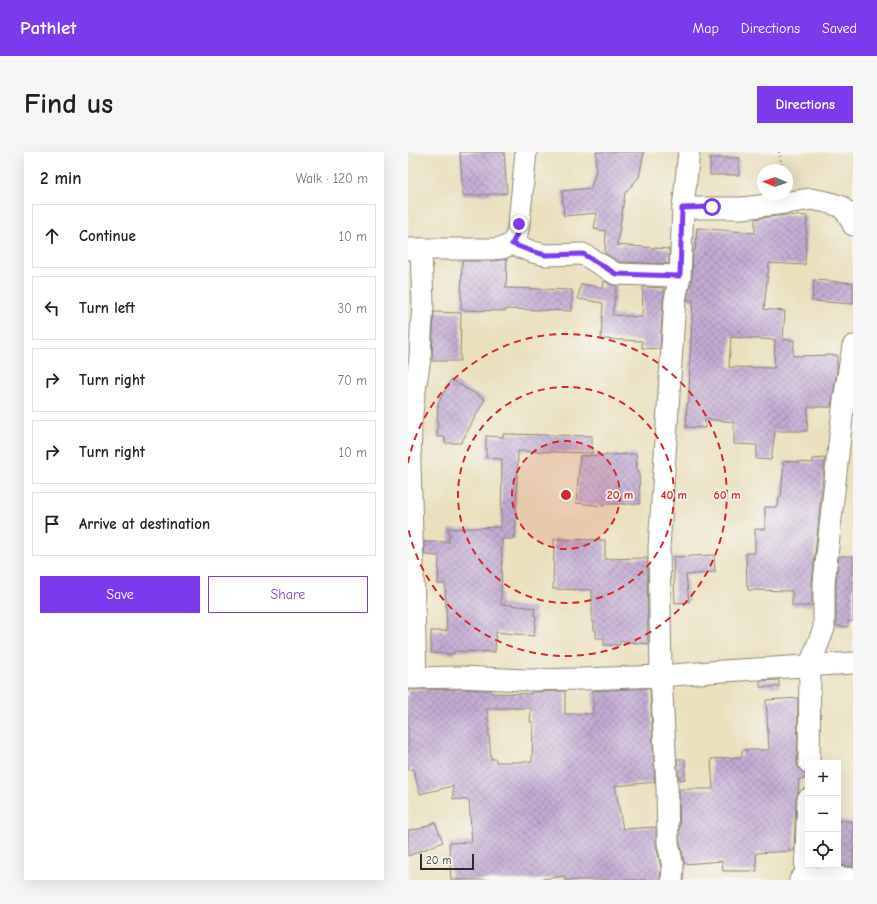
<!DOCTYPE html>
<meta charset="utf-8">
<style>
:root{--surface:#fff;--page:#f6f6f6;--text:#202124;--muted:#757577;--line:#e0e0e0;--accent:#7c3aed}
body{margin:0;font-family:"Comic Neue",sans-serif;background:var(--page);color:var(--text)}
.controls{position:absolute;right:12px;bottom:12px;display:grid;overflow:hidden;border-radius:0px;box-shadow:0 4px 16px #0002}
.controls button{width:36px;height:36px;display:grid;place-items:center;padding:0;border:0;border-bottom:1px solid var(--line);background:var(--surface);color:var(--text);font:20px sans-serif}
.compass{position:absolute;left:349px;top:12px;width:36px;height:36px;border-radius:50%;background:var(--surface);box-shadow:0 4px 16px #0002;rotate:272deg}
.scale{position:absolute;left:12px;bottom:10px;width:54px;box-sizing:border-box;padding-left:4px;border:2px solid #2b2b2b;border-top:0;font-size:11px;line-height:14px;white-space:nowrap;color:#2b2b2b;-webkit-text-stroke:3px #f6f6f2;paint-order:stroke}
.stop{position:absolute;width:12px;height:12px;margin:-9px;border:3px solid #7c3aed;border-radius:50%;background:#fff}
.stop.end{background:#7c3aed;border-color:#fff;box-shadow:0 1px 4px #0008}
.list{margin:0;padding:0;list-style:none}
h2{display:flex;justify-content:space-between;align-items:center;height:52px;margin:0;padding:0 16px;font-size:17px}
h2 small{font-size:13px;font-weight:400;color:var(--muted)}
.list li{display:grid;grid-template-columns:26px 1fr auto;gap:12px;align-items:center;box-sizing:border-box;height:64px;margin:0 8px 8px;padding:0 8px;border:1px solid var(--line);border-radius:0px}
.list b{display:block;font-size:15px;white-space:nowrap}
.list em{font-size:13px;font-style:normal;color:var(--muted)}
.actions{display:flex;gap:8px;padding:12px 16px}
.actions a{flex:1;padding:9px 0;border:1px solid var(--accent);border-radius:0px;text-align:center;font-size:14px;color:var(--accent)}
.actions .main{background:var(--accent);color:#fff}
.icon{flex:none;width:22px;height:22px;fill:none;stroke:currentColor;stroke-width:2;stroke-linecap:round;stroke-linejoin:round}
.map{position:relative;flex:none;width:445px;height:728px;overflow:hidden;border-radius:0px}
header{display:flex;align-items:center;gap:24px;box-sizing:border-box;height:56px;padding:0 20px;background:var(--accent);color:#fff}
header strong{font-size:19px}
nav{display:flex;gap:22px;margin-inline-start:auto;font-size:14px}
.intro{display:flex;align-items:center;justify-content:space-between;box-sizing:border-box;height:96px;padding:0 24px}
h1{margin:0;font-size:28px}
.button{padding:10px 18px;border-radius:0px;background:var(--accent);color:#fff;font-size:14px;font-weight:700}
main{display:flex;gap:24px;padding:0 24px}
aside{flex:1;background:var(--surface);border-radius:0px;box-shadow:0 4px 16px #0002}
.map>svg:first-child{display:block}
.building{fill:url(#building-cross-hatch);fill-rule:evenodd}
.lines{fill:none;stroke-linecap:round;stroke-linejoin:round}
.minor-casing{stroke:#8a8674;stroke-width:23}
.path{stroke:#8a8674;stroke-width:2.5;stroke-dasharray:1 3;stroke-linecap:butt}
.minor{stroke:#fff;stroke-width:21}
.route{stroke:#7c3aed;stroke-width:5}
.ring{fill:none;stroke:#d62828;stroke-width:2;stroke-dasharray:7 5}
.centre{fill:#d62828;stroke:#f6f6f2;stroke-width:2}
.ring-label{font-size:12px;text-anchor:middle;font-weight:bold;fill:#d62828;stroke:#f6f6f2;stroke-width:3.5;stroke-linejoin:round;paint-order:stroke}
</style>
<header>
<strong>Pathlet</strong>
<nav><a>Map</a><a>Directions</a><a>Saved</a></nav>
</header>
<div class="intro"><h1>Find us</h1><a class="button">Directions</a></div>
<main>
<aside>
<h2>2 min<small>Walk · 120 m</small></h2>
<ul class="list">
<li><svg class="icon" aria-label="ahead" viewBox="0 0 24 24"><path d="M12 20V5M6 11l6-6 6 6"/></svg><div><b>Continue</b></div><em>10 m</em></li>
<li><svg class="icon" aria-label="left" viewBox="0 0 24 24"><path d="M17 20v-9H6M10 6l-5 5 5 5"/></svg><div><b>Turn left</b></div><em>30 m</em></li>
<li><svg class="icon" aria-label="right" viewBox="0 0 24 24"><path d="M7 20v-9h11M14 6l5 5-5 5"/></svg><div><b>Turn right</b></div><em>70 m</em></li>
<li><svg class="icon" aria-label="right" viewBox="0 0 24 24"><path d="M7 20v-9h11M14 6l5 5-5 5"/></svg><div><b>Turn right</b></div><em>10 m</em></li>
<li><svg class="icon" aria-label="arrive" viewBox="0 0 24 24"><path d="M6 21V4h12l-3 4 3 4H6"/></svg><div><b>Arrive at destination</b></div></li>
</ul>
<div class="actions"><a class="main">Save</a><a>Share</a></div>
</aside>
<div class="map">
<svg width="445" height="728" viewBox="0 0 445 728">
<defs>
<pattern id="building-cross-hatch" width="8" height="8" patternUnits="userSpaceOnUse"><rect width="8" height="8" fill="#c3abd3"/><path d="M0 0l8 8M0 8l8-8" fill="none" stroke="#9f8bab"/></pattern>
</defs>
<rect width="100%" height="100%" fill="#f6f6f2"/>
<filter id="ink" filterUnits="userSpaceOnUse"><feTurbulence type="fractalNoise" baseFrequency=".025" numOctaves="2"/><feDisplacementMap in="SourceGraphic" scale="8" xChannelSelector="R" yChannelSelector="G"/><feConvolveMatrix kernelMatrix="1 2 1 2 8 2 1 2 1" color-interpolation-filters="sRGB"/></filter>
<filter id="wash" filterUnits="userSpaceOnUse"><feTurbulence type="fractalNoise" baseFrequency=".012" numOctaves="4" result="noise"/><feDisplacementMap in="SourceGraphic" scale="16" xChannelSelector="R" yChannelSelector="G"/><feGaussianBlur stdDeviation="0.9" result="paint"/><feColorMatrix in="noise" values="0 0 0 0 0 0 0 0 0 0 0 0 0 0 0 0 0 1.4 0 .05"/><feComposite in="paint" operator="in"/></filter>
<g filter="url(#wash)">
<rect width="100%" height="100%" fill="#eae0bd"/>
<g id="blocks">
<g class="building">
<polygon points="52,0 96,0 99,41 55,44"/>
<polygon points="188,0 236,0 231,25 217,41 209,93 261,97 261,112 212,110 197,101 198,79 186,77 189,61 156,64 154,39 183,36 188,18"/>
<rect x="302" y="6" width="29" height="17"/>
<path d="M377 63 399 64 397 113 361 111 356 157 377 159 375 188H386L385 204 429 203V218L423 255H400L399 279H367L363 308 348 307 349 293 326 292V270L297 267V276L278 275 279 251 281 252 282 206 285 148H279L284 126 285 98H287L289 76 347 81V67ZM323 185 367 188 366 216 321 215Z"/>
<polygon points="99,107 98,136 164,138 164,159 98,157 98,159 53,158 54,109 84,109"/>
<polygon points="406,128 445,131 445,152 404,149"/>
<polygon points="196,129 202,132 209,134 204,163 234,165 235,135 257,136 255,147 252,197 234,196 234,189 193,187 195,151 170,147 173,132 195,136"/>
<polygon points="26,160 53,161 52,209 24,209"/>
<polygon points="43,228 77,247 53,291 37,291 37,285 29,285 30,251"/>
<polygon points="95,282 184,284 184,301 110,299 107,387 94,387 93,452 127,456 126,464 128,464 126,484 88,480 87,500 46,499 46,502 23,501 23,479 39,479 37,432 30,432 31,404 17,403 16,390 41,390 41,377 93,375 94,307 78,306 78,284 95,285"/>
<polygon points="228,302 229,319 231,319 232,352 196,352 196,354 168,351 172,304"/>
<polygon points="417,306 404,430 404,454 384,454 384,439 340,438 340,434 339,434 338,401 347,401 347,377 357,377 357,355 370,355 371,345 373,345 376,309 405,311 405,307"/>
<polygon points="146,387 197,388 197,407 239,406 240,492 212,489 212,493 196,493 196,486 188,486 188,478 186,478 186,470 184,470 184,438 145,437"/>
<polygon points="306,403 307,420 278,423 281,450 267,451 265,405"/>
<polygon points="431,404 445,404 445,469 440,469 440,475 428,474 428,432"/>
<polygon points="371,528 371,535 352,535 352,529"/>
<path d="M242 536 247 630 207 634 215 677 248 675V693L253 716 252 728H157V724L127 728H43L41 691 64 690 61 648 45 647V634L12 642 5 617 0 618V538L52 537 83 538V541L123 542V540L157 539V562H185V539ZM83 556H123L122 570H125L124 610H88V607H83L79 557H83Z"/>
<polygon points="390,546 389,611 391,617 397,622 397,627 391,627 390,641 388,647 386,699 348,701 349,719 315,719 314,709 277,712 272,690 271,637 305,637 303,607 334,605 334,598 361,598 358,548"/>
<polygon points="269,607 277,607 277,627 271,628"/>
<polygon points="430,668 445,670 445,715 430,713"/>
<polygon points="27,670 35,690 0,704 0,678 11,677"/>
</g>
</g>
</g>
<g filter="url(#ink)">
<use href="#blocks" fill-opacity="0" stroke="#8a8674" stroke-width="1"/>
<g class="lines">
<defs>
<g id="minor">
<polyline points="275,56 334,56 369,52 403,47 419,50 432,54 440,62 445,73"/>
<polyline points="104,92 125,100 138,103 175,102 208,122 272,124"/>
<polyline points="0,97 84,97 94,96 104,92 109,82 111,71 118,0"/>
<polyline points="0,526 52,525 118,528 174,527 253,524 315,519 445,511"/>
<polyline points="8,526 2,311 3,271 6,244 12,206 13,180 15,152 13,97"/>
<polyline points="401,611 402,513 416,476 416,431 429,311 436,248 445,194"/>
<polyline points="397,726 400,647"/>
<polyline points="264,728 265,715 260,691 259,636 253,524 251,396 267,148 272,124 275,56 281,0"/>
<polyline points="392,728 397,726 426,725 445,727"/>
</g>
</defs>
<use href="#minor" class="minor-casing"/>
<polyline class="path" points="371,0 375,18"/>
<use href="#minor" class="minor"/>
</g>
</g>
<g class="lines" filter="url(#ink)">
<polyline class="route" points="111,72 109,82 104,92 126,100 138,103 175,102 208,122 272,124 274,56 304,55"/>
</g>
<circle cx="158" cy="343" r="54" fill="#d62828" fill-opacity=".12"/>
<g class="ring">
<circle cx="158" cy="343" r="54"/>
<circle cx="158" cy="343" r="108"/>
<path d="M0 311A161 161 0 1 1 0 375"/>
</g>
<circle cx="158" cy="343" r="6" class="centre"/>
<g class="ring-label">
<text x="212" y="347">20 m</text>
<text x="266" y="347">40 m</text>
<text x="319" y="347">60 m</text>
</g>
</svg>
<div class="controls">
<button>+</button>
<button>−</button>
<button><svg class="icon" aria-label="locate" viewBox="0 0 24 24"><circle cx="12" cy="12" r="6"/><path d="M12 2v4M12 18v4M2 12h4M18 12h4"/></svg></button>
</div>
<svg class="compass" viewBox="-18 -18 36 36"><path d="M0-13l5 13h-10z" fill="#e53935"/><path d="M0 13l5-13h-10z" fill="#757577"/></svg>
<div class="scale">20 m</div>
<div class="stop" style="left:304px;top:55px"></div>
<div class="stop end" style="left:111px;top:72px"></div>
</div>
</main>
